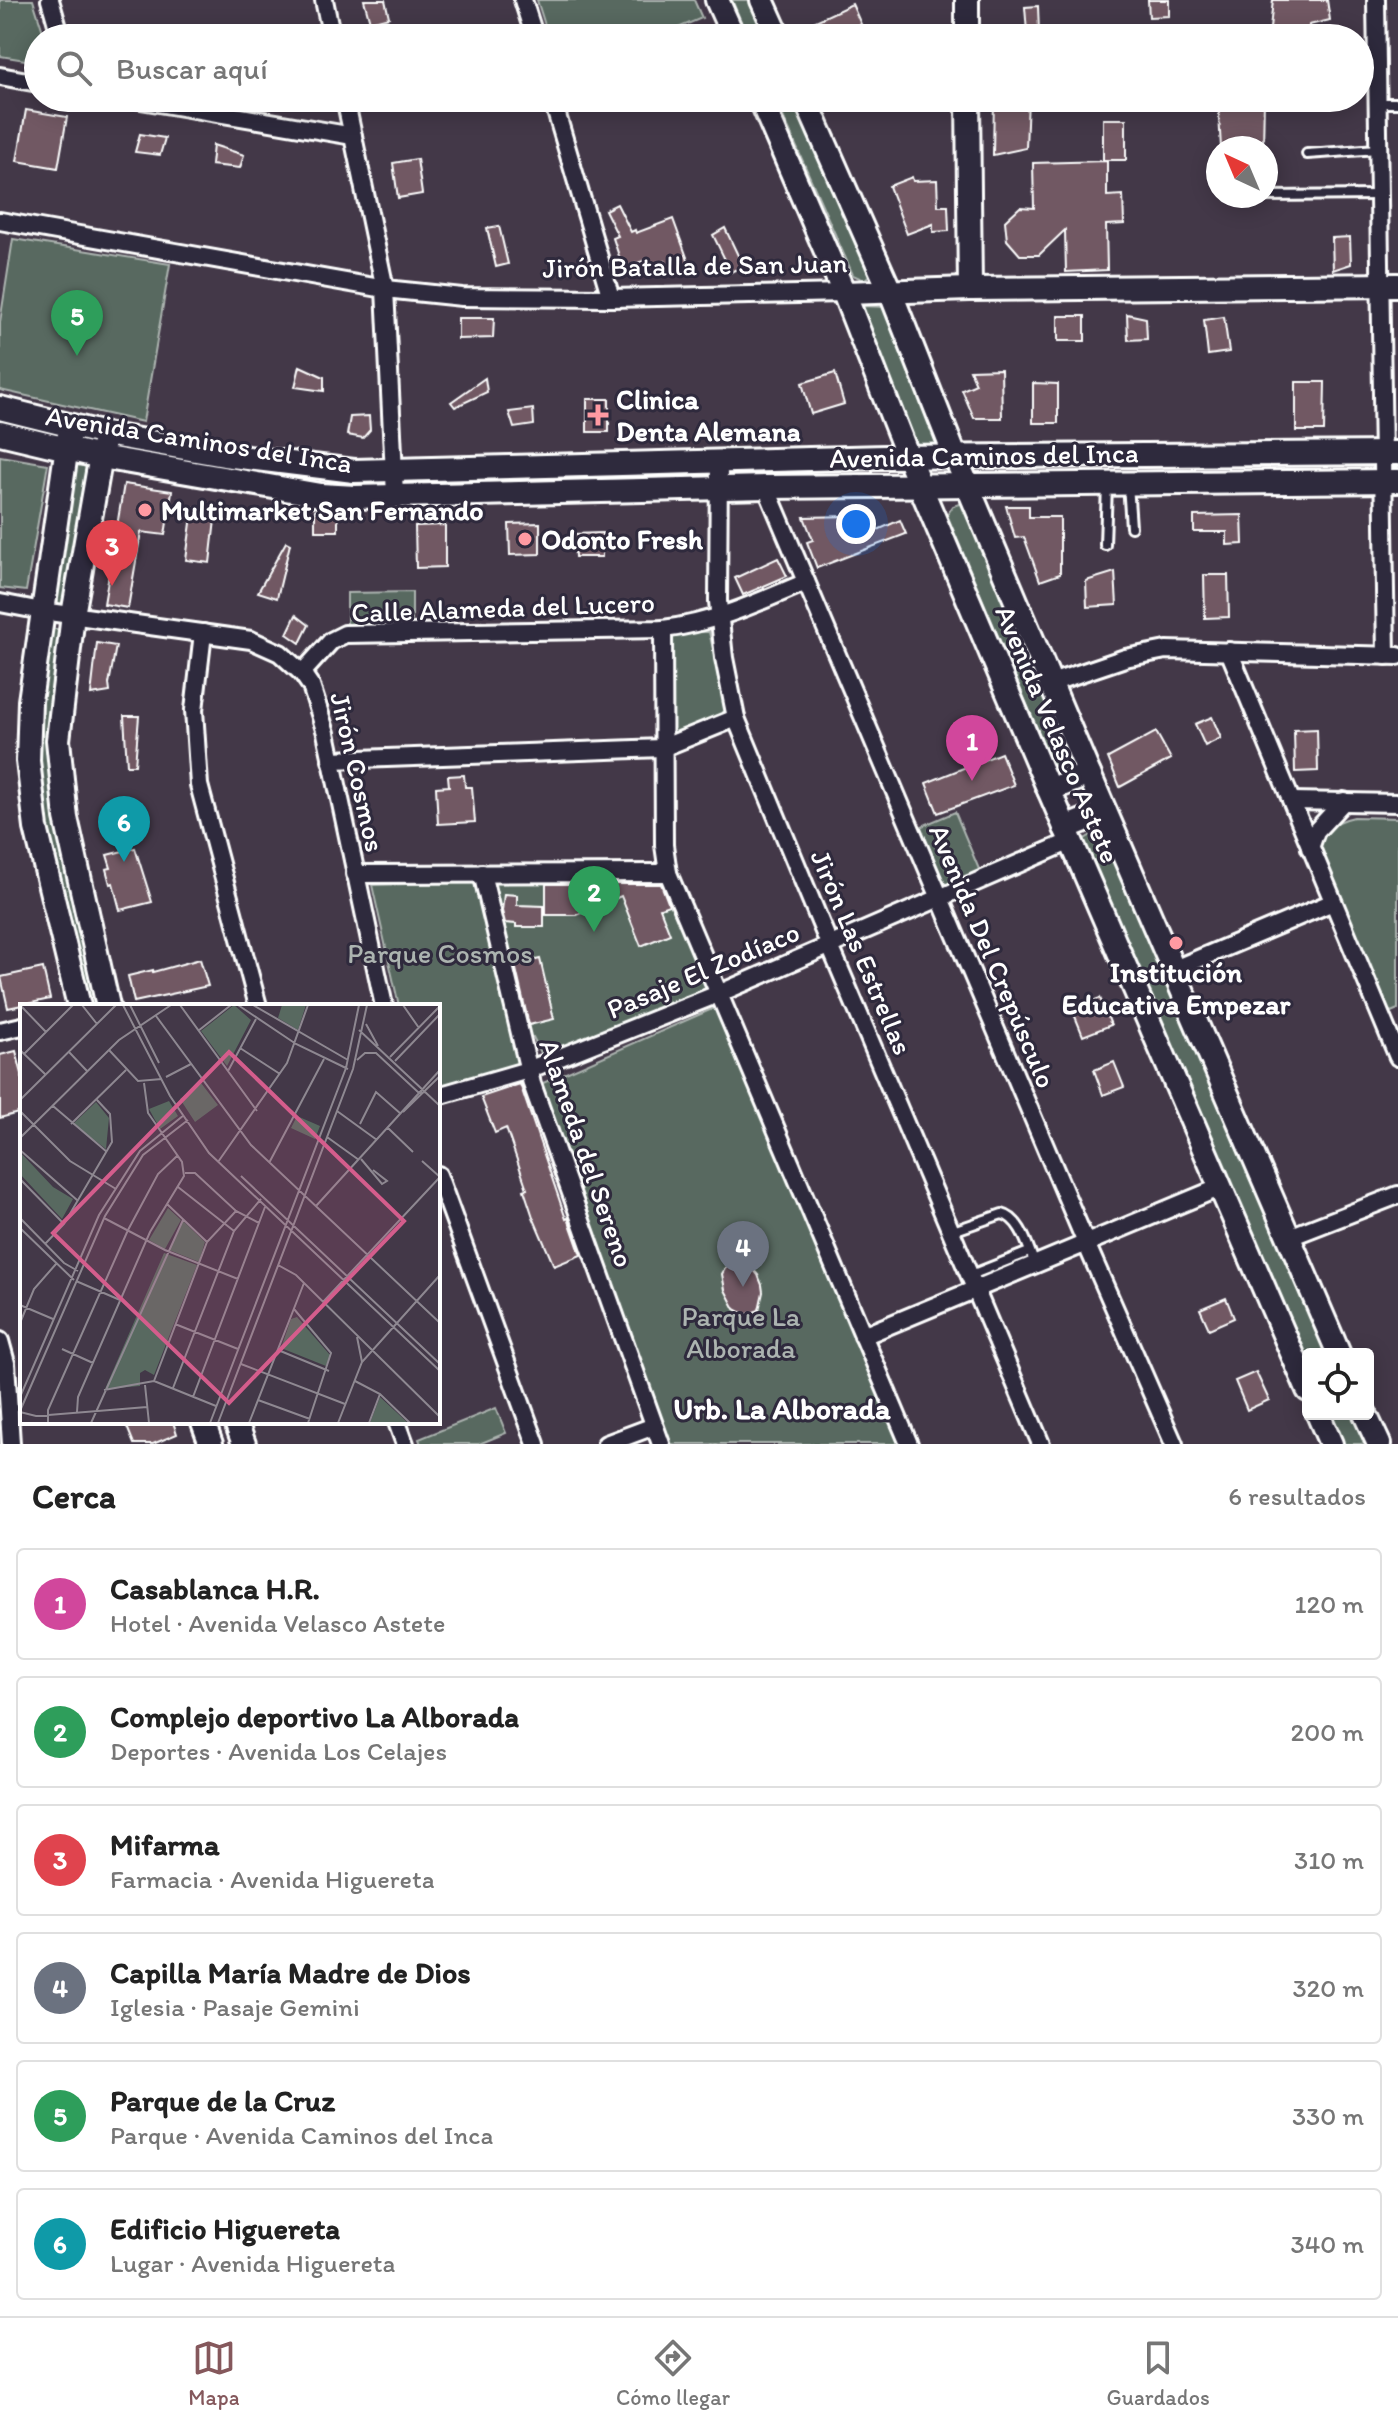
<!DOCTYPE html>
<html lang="es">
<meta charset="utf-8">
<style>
:root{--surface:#fff;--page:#f2f2f2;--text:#222;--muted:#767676;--line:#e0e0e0;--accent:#85585c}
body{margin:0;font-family:Itim,sans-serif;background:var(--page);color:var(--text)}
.controls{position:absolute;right:24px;bottom:24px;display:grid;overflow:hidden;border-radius:8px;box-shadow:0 4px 20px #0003}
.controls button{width:72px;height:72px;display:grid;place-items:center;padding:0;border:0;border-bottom:2px solid var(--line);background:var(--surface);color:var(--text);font:40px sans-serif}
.compass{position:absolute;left:1206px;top:136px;width:72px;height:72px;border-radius:50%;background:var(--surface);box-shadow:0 4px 20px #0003;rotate:316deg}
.you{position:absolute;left:856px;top:524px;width:28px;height:28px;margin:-20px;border:6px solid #fff;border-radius:50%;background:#1a73e8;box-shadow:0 0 0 12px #1a73e833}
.badge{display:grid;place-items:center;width:52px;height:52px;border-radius:50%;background:var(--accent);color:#fff;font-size:26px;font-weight:700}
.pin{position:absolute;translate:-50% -66px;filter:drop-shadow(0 2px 4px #0008)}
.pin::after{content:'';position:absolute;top:42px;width:28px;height:24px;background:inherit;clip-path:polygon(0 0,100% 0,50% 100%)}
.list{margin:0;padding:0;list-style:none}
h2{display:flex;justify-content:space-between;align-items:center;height:104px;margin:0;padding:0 32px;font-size:34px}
h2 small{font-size:26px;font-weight:400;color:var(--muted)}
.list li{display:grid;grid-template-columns:52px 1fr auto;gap:24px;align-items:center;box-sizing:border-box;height:112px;margin:0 16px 16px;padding:0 16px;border:2px solid var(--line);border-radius:8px}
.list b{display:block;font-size:30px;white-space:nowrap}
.list p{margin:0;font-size:26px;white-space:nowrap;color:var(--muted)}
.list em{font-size:26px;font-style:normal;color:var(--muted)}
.icon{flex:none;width:44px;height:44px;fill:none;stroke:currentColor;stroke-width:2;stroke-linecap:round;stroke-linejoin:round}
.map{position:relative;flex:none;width:1398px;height:1444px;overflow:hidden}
.search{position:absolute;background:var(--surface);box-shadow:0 4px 20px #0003;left:24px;right:24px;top:24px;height:88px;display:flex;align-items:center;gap:20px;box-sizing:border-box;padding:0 28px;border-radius:44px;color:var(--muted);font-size:30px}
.sheet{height:872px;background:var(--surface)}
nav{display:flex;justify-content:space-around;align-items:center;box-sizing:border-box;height:112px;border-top:2px solid var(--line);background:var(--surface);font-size:22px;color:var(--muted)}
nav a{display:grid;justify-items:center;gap:4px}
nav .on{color:var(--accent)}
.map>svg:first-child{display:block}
.green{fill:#586960;stroke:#acb4b0;stroke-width:2}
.building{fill:#715963;stroke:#fff;stroke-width:2}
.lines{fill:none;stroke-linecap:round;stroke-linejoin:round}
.lane-casing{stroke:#fff;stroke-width:14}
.street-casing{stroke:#fff;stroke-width:22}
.secondary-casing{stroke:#fff;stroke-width:28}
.lane{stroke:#2f2a3d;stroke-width:8}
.street{stroke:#2f2a3d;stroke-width:16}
.secondary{stroke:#2f2a3d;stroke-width:22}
.poi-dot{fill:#ff9aa2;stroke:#2f2a3d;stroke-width:3}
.labels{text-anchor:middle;stroke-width:6;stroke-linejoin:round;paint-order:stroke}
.street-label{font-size:28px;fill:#fff;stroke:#2f2a3d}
.poi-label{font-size:28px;font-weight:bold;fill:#fff;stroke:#2f2a3d;text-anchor:start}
.park-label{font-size:28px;fill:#acb4b0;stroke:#2f2a3d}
.neighbourhood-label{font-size:30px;font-weight:bold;fill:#fff;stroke:#2f2a3d}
.inset-road{fill:none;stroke:#8e8891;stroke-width:2}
.view{fill:#d45d8c;fill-opacity:0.15;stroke:#d45d8c;stroke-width:4}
.inset-edge{fill:none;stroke:#fff;stroke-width:4}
</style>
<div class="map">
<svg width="1398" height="1444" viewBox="0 0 1398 1444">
<rect width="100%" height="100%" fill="#433848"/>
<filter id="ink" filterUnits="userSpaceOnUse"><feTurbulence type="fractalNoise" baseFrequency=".0125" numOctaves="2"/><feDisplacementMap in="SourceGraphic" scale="16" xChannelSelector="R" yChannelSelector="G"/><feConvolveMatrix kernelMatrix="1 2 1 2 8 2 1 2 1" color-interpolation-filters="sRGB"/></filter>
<g filter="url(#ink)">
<g class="green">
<polygon points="0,0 33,0 45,38 38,38 38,62 0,56"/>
<polygon points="537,0 694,0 702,18 654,38 549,38"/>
<polygon points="732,0 755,0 772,38 748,38"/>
<polygon points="775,98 798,98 873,272 864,280 853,275"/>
<polygon points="13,239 170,264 143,422 0,390 0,322"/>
<polygon points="861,306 886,307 940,443 917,445"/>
<polygon points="0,456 48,464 26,591 0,588"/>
<polygon points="76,465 89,467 68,601 62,605 52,599"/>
<polygon points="965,502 1080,769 1058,778 947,515 953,506"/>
<polygon points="412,592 412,626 347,626 347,593"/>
<polygon points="50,629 62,629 51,738 103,1006 86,1006 32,764"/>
<polygon points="667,632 709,632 726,704 725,712 720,717 666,742"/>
<polygon points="955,812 981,874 941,892 915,829"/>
<path d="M1354 817 1398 818V1009L1391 1012 1379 1001 1319 855C1321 833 1333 821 1354 817Z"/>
<polygon points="1098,831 1104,832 1330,1354 1308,1354 1308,1364 1083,840"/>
<polygon points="490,877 662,877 708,989 542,1055 533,1037 525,1039"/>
<polygon points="474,882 520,1064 438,1090 438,1006 399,1006 372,885"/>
<polygon points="719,1006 903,1444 669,1444 536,1086"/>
<polygon points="496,1408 506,1433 479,1444 421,1444 419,1439"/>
<polygon points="1330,1414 1356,1414 1369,1444 1343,1444"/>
</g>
<g class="building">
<polygon points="364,0 385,0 389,17 370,22"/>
<polygon points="1148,0 1169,0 1169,16 1149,17"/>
<polygon points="1273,0 1327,0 1330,20 1309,25 1308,38 1269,38"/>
<polygon points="852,4 867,38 813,38 807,25"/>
<polygon points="1038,6 1039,32 1027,32 1025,7"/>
<polygon points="994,98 1028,98 1026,148 993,155"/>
<polygon points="1218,98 1264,98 1263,148 1221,148"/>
<polygon points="26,110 67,117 58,168 17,161"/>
<rect x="1103" y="119" width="23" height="41"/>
<polygon points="140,134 165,138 160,155 135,152"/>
<polygon points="213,145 244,155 240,168 211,165"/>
<polygon points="417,159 422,194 398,198 393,163"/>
<polygon points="1107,161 1107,196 1123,195 1124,224 1106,225 1107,270 1066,272 1065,230 1039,255 1020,255 1007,240 1005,221 1020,207 1034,208 1033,163"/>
<polygon points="912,177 913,181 937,180 938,206 948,206 949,231 933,232 933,224 907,234 889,186"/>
<polygon points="617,204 631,232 635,230 636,233 673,219 689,263 668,271 665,261 645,269 643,261 623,268 613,238 618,236 605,210"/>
<polygon points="499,226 508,264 496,267 487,228"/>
<polygon points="725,228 743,266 731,272 713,235"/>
<polygon points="1350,237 1351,264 1333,270 1332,238"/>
<polygon points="1127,314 1146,318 1147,339 1128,340"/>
<rect x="1058" y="316" width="27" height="25"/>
<polygon points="1224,317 1229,352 1208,355 1204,320"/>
<polygon points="458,318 494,318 493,338 458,339"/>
<polygon points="300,366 324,377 324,391 295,387"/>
<polygon points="1001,369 1002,418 974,418 962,390 976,384 970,370"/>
<polygon points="835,373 844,404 811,414 802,383"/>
<polygon points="485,378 487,392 455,407 451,402"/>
<polygon points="1296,382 1325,382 1324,431 1296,431"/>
<polygon points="1033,383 1058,384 1058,423 1033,423"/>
<rect x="587" y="399" width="22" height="33"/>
<polygon points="533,409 534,425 514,428 509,412"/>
<polygon points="369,416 370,430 363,438 347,435 350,417"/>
<polygon points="124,484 172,491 165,535 141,532 128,608 104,604"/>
<polygon points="1006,506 1029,506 1029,517 1060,517 1060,574 1040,581 1024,537 1015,538"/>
<polygon points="193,508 216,511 210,563 186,560"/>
<polygon points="315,510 338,511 338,531 315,531"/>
<polygon points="1242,515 1243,544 1227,545 1227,532 1194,532 1194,516"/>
<polygon points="853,516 862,537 900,520 906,534 817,568 807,542 813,540 804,517"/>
<polygon points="540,523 540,554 510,555 509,524"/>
<polygon points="445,525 445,567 416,568 415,526"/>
<polygon points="602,533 602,557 575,557 574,534"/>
<polygon points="286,542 290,544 277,598 258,592"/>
<polygon points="778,558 787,576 743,595 735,578"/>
<polygon points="1115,572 1117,605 1087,607 1086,581"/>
<polygon points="1204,575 1228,575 1229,617 1205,618"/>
<polygon points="296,615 309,625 300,643 287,634"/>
<polygon points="97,643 116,646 109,684 110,692 91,695"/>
<polygon points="124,716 139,716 135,765 127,765"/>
<polygon points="1212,717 1221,738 1205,746 1195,724"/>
<polygon points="1317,729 1318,771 1295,772 1294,730"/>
<polygon points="1156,732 1171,759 1120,787 1108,758"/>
<polygon points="1001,753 1014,785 938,813 926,783"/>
<polygon points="464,775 465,787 472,787 475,822 438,824 436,787 449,786 448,776"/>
<polygon points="135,848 152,902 120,910 113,883 110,884 106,869 111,868 107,855"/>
<polygon points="546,884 661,884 669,905 660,908 670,934 641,946 621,896 576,915 546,915"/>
<polygon points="504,894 517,895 517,905 544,906 544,927 516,927 516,924 505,923 502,911"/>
<polygon points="200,959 208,986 134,1002 128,976 153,970 153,972"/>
<polygon points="540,959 554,1019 529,1025 515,965"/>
<polygon points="43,968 50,999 8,1008 1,977"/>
<polygon points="1100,998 1111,1025 1083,1036 1072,1009"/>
<polygon points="16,1051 22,1074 22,1112 0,1118 0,1055"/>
<polygon points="1114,1062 1124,1087 1103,1095 1094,1070"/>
<polygon points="520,1084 566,1219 568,1218 581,1255 554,1266 533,1217 524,1190 527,1189 506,1128 495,1133 481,1097"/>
<polygon points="732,1256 748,1263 758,1275 762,1285 763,1292 759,1310 746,1315 735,1309 725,1290 722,1274"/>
<polygon points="1226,1298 1234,1318 1209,1329 1200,1309"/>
<polygon points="1256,1372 1269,1400 1247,1410 1235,1381"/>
<polygon points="125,1422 173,1422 177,1434 153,1444 134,1444"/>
</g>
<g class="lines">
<defs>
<g id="lane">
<polyline points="1378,103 1398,103"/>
<polyline points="1307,154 1378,149"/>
<polyline points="1231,196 1247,196"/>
<polyline points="1266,196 1379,195"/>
<polyline points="1128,484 1131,527"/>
<polyline points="1105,545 1107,484"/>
<path d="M953 1231 1002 1214C1021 1218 1028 1248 1035 1264"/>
<polyline points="971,1275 1029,1252"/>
</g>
<g id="street">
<polyline points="50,0 61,38"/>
<polyline points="324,0 332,38"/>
<polyline points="523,0 535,38"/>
<polyline points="1376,0 1386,656"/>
<polyline points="0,76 38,83"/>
<polyline points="129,98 353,136"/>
<polyline points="345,98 385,289 395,495"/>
<polyline points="552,98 611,298"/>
<polyline points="0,221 385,289 462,297 611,298 844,293"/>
<polyline points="719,461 718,601 724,658 736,718 830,946 1041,1444"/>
<polyline points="766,487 1086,1243 1174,1444"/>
<polyline points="0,603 42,611 251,640 280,653 302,673 311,686 326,733 384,1006"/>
<polyline points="663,629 664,845 668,873 909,1444"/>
<polyline points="203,633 194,710 199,785 258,1006"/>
<polyline points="1229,651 1398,1057"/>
<path d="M302 673 331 641 345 634 663 629C714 623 759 602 806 582"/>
<polyline points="1051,683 1125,658 1166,650 1398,656"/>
<polyline points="331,760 662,748 736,718"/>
<polyline points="1292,801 1398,803"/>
<polyline points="1310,848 1316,831 1344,801"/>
<polyline points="482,873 532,1084 661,1444"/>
<polyline points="355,874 668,873"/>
<polyline points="1172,970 1333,902"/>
<polyline points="0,1031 22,1026"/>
<polyline points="438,1096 528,1070 718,994 1071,841"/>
<polyline points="438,1175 536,1444"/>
<polyline points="1287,1238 1398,1195"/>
<polyline points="863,1336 1221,1187"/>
<polyline points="0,1341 6,1363 11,1444"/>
<polyline points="397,1422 405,1444"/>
<polyline points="606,1444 654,1426"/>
</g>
<g id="secondary">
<polyline points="717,0 734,38"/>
<polyline points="762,0 779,38"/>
<polyline points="967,0 967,38"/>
<polyline points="760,98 844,293 908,457 1049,790 1308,1390"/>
<polyline points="805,98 890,291 955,456 1089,774 1339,1354"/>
<polyline points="968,98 970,289"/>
<polyline points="844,293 970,289 1398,285"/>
<polyline points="0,408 105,434 224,455 354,471 885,457 1398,453"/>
<polyline points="0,433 101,457 320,495 355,497 766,487 1398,481"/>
<polyline points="68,439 30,701 28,761 36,828 79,1006"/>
<polyline points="103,444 73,615 58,740 66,818 108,1006"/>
<polyline points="1049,790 1089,774"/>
<polyline points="1065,828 1105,812"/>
<polyline points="1318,1414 1331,1444"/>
<polyline points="1365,1414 1379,1444"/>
<polyline points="203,1422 211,1444"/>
<polyline points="236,1422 244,1444"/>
</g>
</defs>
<use href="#lane" class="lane-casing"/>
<use href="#street" class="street-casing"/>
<use href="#secondary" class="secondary-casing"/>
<use href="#lane" class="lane"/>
<use href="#street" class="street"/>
<use href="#secondary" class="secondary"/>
</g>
</g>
<g class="poi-dot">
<path d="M594 403h8v8h8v8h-8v8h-8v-8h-8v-8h8z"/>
<circle cx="145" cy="510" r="8"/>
<circle cx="525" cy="539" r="8"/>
<circle cx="1176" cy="943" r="8"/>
</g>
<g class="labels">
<g class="street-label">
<text transform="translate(695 265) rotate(-1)" y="10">Jirón Batalla de San Juan</text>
<text transform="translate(199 439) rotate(9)" y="10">Avenida Caminos del Inca</text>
<text transform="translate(984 455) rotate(-1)" y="10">Avenida Caminos del Inca</text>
<text transform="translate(503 607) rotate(-2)" y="10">Calle Alameda del Lucero</text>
<text transform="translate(1058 734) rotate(67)" y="10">Avenida Velasco Astete</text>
<text transform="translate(358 772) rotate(77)" y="10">Jirón Cosmos</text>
<text transform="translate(862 952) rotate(67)" y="10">Jirón Las Estrellas</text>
<text transform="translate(993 956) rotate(67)" y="10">Avenida Del Crepúsculo</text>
<text transform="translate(703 970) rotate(-23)" y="10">Pasaje El Zodíaco</text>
<text transform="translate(587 1153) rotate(71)" y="10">Alameda del Sereno</text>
</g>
<g class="poi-label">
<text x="616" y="409">Clinica<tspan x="616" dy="32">Denta Alemana</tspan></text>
<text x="161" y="520">Multimarket San Fernando</text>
<text x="541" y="549">Odonto Fresh</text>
<text x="1176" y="982" text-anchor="middle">Institución<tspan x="1176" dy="32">Educativa Empezar</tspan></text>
</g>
<g class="park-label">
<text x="440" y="963">Parque Cosmos</text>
<text x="741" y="1326">Parque La<tspan x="741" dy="32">Alborada</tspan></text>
</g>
<g class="neighbourhood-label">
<text x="782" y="1419">Urb. La Alborada</text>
</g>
</g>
<g transform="translate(20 1004)">
<rect width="420" height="420" fill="#433848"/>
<path d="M214 1 231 16 207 62 181 27ZM262 1H286L278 26 258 14ZM181 79 198 101 175 118 160 95ZM149 97 158 112 140 125 129 105ZM76 98 89 114 86 145 53 120ZM277 112 300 122 295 135 271 124ZM0 148 33 183 53 195 42 215 0 170ZM148 204 161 216 145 245 129 236ZM163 217 185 238 179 258 149 246ZM144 249 177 261 134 371 125 366 120 369V382L85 385ZM277 313 310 351 306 362 261 344 271 315ZM360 393 388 419H350Z" fill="#586960"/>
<path class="inset-road" d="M0 1 26 28M62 1 77 20M103 1 150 92 189 149 420 367M110 1 139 59M160 1 237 107M218 1 276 40 328 65M233 1 328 56M383 1 399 24M136 12 231 141 420 319M346 20 358 42M339 26 420 102M178 27 211 1M220 44 260 70M0 46 26 71M89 46 118 77 142 75M49 48 67 67M4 50 53 1M370 53 420 2M337 56 345 49H356L399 89 405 88M375 57 420 10M208 67 236 15M146 73 171 60M0 96 96 1M33 102 87 148M0 107 50 157 96 185M317 107 357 136M383 108 420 72M51 120 106 66M340 120 356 88 381 110M368 124 393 148M307 133 339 156M0 134 99 36 151 1M0 146 57 196M341 155 362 180 367 177 353 166M402 157 420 173M198 158 267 59 288 1M249 159 304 55M165 169H175L216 207 239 219M221 172 420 360M0 175 44 220M158 183 214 227M147 200 187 238M296 202 420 66M0 214 44 259 58 267M84 214 145 246 218 275M0 224 54 276M25 240 44 220 92 138 90 110 77 96M258 261 276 271 420 413M56 277 100 296M303 298 420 173M0 301 33 315M274 305 311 349 288 419M0 319 14 285 36 260M155 320 218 345M337 333 342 358M42 345 73 359M258 346 309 367M221 360 325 400M134 377 187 238 216 207M134 377 196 402M335 377 360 390 390 419M125 381 129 419M153 384 214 227 241 195M84 386 134 377M0 393 79 211 120 147 164 111M173 393 245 203M238 396 290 415M0 407 85 212 123 151 168 116M0 408 16 412 127 403M57 408 58 393 130 228 164 172 162 158 128 109 124 79M28 419V406L108 226 138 170 157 152M71 419 163 216M190 419 326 64 339 1M198 419 333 65 347 1M229 419 284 279M318 419 342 358 420 271M349 419 360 390"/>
<path class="view" d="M209 48 384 217 209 399 33 229Z"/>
<rect width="420" height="420" class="inset-edge"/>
</g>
</svg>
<div class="controls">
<button><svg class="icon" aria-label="locate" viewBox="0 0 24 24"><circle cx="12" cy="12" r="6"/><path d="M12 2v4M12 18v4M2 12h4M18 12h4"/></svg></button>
</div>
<svg class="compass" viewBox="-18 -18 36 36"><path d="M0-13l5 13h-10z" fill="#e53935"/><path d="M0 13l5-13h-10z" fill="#767676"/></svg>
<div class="you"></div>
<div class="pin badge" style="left:972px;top:781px;background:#d1479c">1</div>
<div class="pin badge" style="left:594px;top:932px;background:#2e9e5b">2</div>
<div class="pin badge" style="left:112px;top:586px;background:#e0444e">3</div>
<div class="pin badge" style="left:743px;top:1287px;background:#6b7280">4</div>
<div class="pin badge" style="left:77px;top:356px;background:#2e9e5b">5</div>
<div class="pin badge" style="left:124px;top:862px;background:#0f9aa8">6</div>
<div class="search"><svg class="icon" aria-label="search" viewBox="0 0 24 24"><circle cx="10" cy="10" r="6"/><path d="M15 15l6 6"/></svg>Buscar aquí</div>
</div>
<section class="sheet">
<h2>Cerca<small>6 resultados</small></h2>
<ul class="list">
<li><span class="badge" style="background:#d1479c">1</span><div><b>Casablanca H.R.</b><p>Hotel · Avenida Velasco Astete</p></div><em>120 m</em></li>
<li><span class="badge" style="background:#2e9e5b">2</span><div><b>Complejo deportivo La Alborada</b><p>Deportes · Avenida Los Celajes</p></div><em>200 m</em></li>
<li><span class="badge" style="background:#e0444e">3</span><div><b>Mifarma</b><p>Farmacia · Avenida Higuereta</p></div><em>310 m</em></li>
<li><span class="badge" style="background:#6b7280">4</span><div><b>Capilla María Madre de Dios</b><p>Iglesia · Pasaje Gemini</p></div><em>320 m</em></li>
<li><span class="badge" style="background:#2e9e5b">5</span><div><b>Parque de la Cruz</b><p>Parque · Avenida Caminos del Inca</p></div><em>330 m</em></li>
<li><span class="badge" style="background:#0f9aa8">6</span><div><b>Edificio Higuereta</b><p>Lugar · Avenida Higuereta</p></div><em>340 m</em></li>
</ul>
</section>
<nav>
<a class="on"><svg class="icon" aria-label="map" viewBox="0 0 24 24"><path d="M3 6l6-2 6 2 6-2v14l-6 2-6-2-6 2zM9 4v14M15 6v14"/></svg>Mapa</a>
<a><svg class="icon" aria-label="directions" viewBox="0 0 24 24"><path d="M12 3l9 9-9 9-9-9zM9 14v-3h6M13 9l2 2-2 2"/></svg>Cómo llegar</a>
<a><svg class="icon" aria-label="saved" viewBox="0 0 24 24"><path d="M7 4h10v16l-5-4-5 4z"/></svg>Guardados</a>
</nav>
